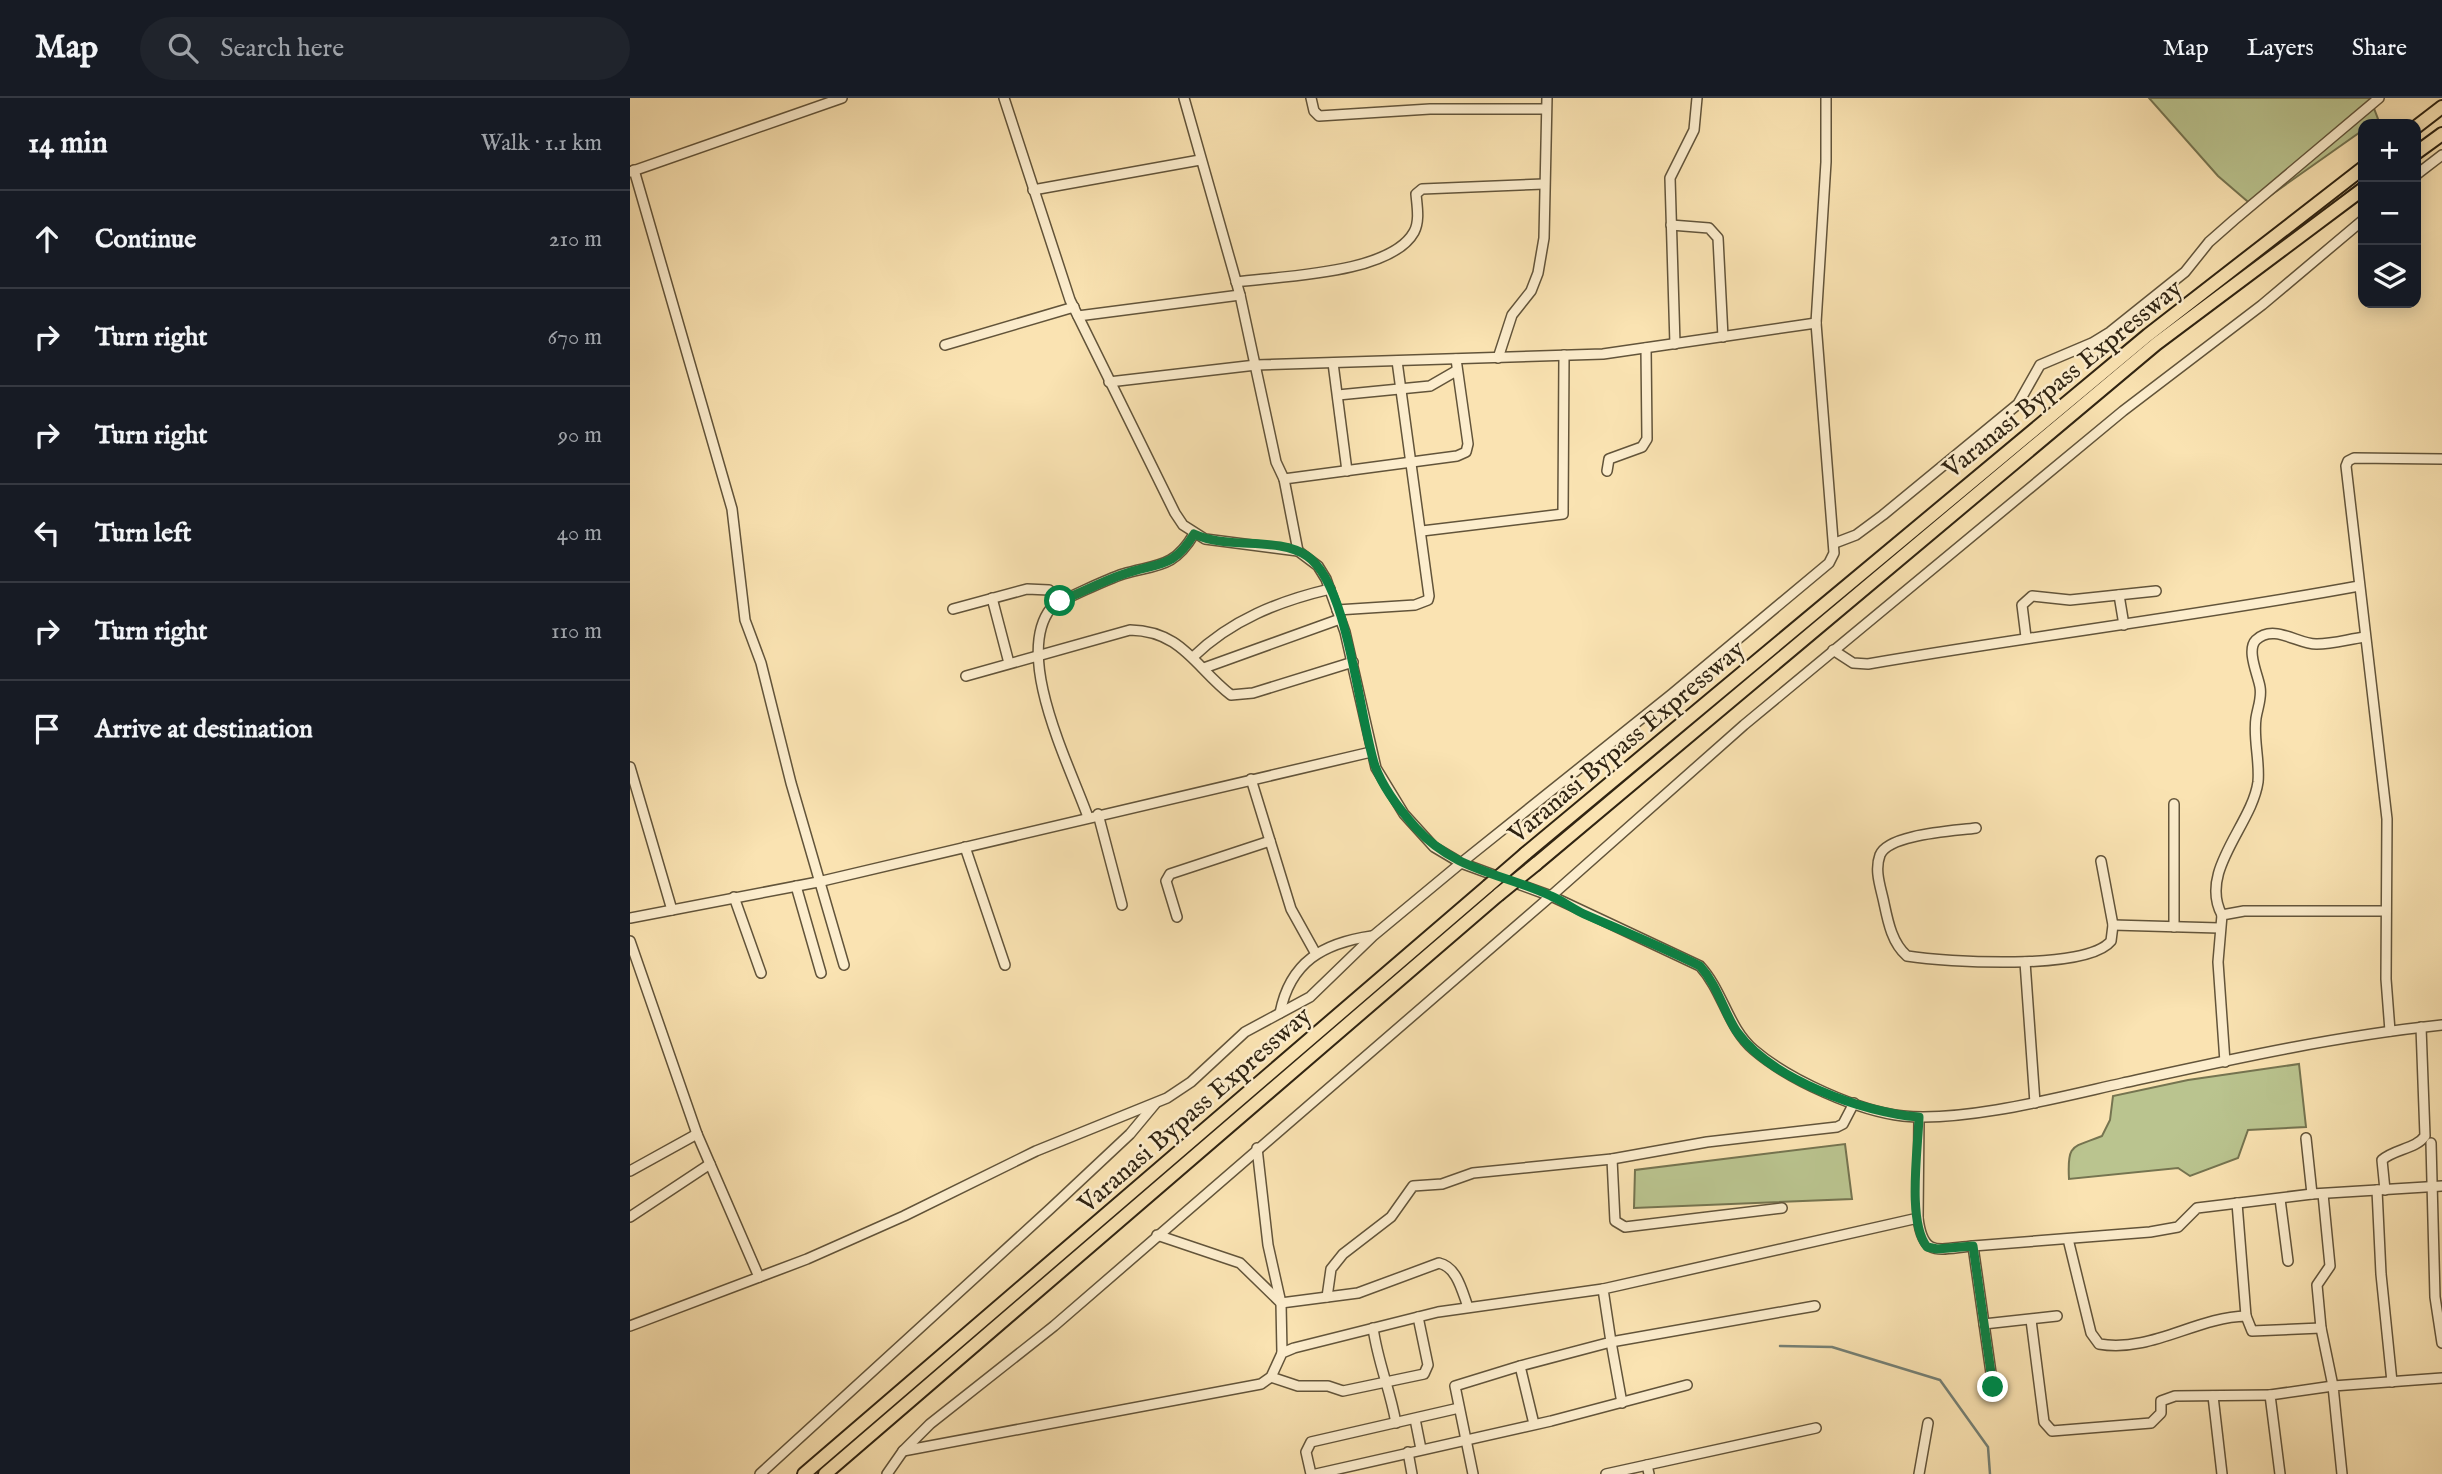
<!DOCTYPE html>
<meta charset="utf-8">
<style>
:root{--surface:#171b24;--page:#20242c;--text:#f1f3f6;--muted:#9ea1a6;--line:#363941}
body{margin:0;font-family:"IM FELL English",serif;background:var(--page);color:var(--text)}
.controls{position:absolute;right:21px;top:21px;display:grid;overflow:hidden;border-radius:14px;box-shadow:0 4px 18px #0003}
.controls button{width:63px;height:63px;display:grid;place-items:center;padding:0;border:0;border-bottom:2px solid var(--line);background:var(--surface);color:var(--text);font:35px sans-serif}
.stop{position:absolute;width:21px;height:21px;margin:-16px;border:5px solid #0b8043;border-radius:50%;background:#fff}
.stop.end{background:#0b8043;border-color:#fff;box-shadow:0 2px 7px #0008}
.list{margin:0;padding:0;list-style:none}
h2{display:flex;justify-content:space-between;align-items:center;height:91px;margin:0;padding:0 28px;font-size:30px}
h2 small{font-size:23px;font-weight:400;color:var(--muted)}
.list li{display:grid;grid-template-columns:46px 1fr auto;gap:21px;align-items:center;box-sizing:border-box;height:98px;padding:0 28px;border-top:2px solid var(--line)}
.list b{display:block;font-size:26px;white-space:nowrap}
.list em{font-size:23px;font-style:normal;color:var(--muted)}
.icon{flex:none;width:38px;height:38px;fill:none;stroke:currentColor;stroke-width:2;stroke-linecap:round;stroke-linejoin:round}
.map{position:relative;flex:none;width:1812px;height:1376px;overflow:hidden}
header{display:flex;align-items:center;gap:42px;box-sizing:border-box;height:98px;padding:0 35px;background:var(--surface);border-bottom:2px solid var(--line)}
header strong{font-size:33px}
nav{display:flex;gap:38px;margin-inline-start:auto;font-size:24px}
.search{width:490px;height:63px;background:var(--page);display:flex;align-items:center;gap:18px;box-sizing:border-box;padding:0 24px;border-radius:38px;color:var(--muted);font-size:26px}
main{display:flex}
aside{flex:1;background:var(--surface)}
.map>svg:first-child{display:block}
.green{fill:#bac48f;stroke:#757450;stroke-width:2}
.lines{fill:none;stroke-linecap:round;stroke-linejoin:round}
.stream{stroke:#747f74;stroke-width:2.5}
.minor-casing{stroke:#62543a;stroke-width:12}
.highway-casing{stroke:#302412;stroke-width:16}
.minor{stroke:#fcedcd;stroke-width:9}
.highway{stroke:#fae3b2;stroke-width:12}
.highway-bridge-casing{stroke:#302412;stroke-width:16;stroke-linecap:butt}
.highway-bridge{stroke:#fae3b2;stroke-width:12}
.route{stroke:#0b8043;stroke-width:9}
.labels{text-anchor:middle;stroke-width:5;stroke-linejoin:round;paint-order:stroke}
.street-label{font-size:26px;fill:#302412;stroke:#fcedcd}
</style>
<header>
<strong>Map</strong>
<div class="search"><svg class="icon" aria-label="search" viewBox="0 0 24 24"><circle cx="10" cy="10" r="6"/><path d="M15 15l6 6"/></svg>Search here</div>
<nav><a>Map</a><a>Layers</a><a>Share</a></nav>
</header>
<main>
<aside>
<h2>14 min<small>Walk · 1.1 km</small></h2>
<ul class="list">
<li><svg class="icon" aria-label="ahead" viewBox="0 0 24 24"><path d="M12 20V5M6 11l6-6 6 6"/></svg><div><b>Continue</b></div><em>210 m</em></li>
<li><svg class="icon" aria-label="right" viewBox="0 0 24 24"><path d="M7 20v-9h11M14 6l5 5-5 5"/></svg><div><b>Turn right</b></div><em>670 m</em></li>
<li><svg class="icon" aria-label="right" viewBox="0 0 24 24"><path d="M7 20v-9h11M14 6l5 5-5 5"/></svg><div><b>Turn right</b></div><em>90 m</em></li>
<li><svg class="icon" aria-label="left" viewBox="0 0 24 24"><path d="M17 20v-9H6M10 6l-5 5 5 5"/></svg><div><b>Turn left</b></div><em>40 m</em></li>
<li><svg class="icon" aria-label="right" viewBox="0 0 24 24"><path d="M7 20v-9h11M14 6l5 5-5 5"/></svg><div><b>Turn right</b></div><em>110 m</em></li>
<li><svg class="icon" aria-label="arrive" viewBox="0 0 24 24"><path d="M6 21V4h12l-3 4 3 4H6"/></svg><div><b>Arrive at destination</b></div></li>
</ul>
</aside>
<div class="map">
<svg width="1812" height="1376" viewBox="0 0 1812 1376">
<rect width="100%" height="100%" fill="#fae3b2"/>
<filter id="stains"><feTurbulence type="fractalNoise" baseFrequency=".00286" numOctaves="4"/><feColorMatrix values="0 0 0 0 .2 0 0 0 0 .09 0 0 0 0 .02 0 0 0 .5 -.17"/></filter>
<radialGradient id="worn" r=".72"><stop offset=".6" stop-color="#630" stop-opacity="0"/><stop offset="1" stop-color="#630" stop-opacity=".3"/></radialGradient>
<g class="green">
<polygon points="1519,0 1740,0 1748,21 1741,26 1733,26 1733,32 1624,109 1588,78"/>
<path d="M1669 966 1676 1029 1618 1032 1608 1060 1560 1078 1548 1070 1439 1081C1437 1045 1442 1050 1472 1038L1480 1022 1483 998 1558 982Z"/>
<polygon points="1215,1046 1222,1101 1004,1110 1005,1072"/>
</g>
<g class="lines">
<polyline class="stream" points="1150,1248 1202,1249 1310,1282 1358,1349 1360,1376"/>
<defs>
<g id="minor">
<path d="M374 0 440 202 545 415 553 427 575 441 668 453 688 468 696 481 715 534 746 670 774 716 804 749 831 765 921 798 1070 868C1093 893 1098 930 1124 952 1159 982 1228 1013 1273 1018 1336 1024 1430 999 1493 985 1598 962 1705 938 1812 927"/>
<polyline points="554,0 610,197 646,364 654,381"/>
<polyline points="681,0 684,13 689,18 800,11 916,11"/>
<polyline points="4,72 102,411 115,522 131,565 161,685 214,867"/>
<polyline points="0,74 212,0"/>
<polyline points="1786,77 1812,57"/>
<polyline points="403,92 570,62"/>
<polyline points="1041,127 1079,130 1088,140 1093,239"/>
<path d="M606 184C652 178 761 176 784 134 790 123 787 108 786 96L792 91 914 86"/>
<polyline points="448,218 610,197"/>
<polyline points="1186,225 1196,64 1196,0"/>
<polyline points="1045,246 1040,80 1064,32 1067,0"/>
<polyline points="315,247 444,209"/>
<polyline points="868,260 882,217 901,193 908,175 914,140 917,0"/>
<polyline points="703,265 717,373"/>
<polyline points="708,297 800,288 826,273"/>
<polyline points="977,373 979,361 1012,349 1017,341 1016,250"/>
<polyline points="792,433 933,416 934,257"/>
<polyline points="1205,445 1226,437 1253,417 1388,306 1410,267 1462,245 1480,234 1555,174 1579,144 1604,122 1749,0"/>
<polyline points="668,453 654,381 827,358 836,354 838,346 826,261"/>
<polyline points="1489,497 1494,527"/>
<polyline points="362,500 379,565"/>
<polyline points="323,511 397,491 419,492 430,503"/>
<polyline points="707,512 785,507 798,502 799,498 767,263"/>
<polyline points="1396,539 1392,507 1402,498 1440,502 1526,493"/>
<path d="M1203 552 1223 565 1238 566C1401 538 1566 518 1729 488"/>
<path d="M563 559C601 522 649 503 700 491"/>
<polyline points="574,570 710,521"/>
<path d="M336 578 500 532C552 533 565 569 601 597L623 595 723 564"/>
<polyline points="0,669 42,812"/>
<polyline points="621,681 661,811 686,856"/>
<polyline points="1544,706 1544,829"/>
<polyline points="468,716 492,807"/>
<path d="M458 719C440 668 383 558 421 510 428 503 481 480 493 476 528 466 544 470 564 436"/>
<path d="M1346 730C1325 733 1258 736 1250 757 1244 773 1251 790 1254 805 1258 824 1262 845 1277 858 1316 864 1457 873 1481 843L1483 827 1471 763"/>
<polyline points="335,749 375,867"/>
<polyline points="166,788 191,875"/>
<polyline points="104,799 131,875"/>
<path d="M1592 817C1568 773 1622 727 1628 684 1630 662 1623 641 1626 620 1628 608 1632 600 1630 589 1628 577 1616 552 1626 542 1644 525 1669 547 1687 546 1703 546 1719 541 1735 539"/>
<polyline points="547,819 536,783 540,776 640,743"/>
<polyline points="0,820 188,784 741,654"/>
<polyline points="1483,827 1589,830"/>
<polyline points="0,843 67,1036 129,1179"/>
<polyline points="1395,864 1405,1005"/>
<path d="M650 915C660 864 693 845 742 838"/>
<polyline points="1760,933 1756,881 1757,721 1716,368 1718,363 1724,360 1812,361"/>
<polyline points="1595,964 1588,864 1592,817 1614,813 1756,813"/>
<polyline points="1676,1040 1682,1096"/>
<polyline points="1801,1045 1805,1199 1812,1245"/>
<polyline points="627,1050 638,1147 651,1205 652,1255"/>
<polyline points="982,1061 985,1123 995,1129 1152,1110"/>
<polyline points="0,1073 67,1036"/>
<polyline points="1747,1092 1751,1176 1762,1284"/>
<path d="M1755 1092 1752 1062C1764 1051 1786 1051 1795 1038L1791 929"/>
<polyline points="1650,1101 1658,1163"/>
<polyline points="1607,1105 1616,1218"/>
<polyline points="0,1119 80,1066"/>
<path d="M1288 1120C1293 1160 1308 1151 1343 1148L1363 1289"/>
<path d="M527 1137 610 1165 651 1205 728 1195 809 1165C827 1169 832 1193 838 1209"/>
<path d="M1438 1141 1461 1235 1469 1246C1521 1255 1566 1219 1616 1218L1622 1233 1691 1230"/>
<polyline points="1343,1148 1520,1134 1548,1129 1567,1110 1682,1096 1812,1088"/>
<polyline points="697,1199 701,1171 713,1156 761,1119 783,1088 812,1086 843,1075 982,1061 1077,1044 1207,1029 1213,1026 1224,1005"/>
<polyline points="1401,1222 1414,1324 1422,1333 1521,1325 1531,1315 1531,1303 1545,1298 1640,1297"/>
<polyline points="1354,1226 1427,1218"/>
<polyline points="0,1228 177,1161 274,1118 406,1053 537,1000 561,984 615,934 680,899 743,838 831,765 1042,596 1199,465 1204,455 1186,225 973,256 626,267 479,284"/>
<path d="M743 1230C748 1265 760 1291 766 1325"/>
<polyline points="641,1279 668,1288 698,1288 713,1293 794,1276 798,1267 788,1219"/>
<polyline points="1583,1298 1592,1376"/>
<polyline points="992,1305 981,1244 1185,1208"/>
<polyline points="785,1321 791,1351"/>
<polyline points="904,1326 890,1268 981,1244 973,1191 1288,1120 1289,1019"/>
<polyline points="273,1353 631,1286 641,1279 652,1255 664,1250 808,1214 973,1191"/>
<polyline points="778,1354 782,1376"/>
<polyline points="1017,1367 1186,1330"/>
<polyline points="130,1376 420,1111 500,1036 525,1006"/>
<polyline points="257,1376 273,1353 300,1326 424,1228 921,798 1114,627 1493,313 1632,207 1733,122"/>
<polyline points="681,1376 676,1354 681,1344 829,1310"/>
<polyline points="686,1376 921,1323 1057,1287"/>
<polyline points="843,1376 825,1288 890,1268"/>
<polyline points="976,1376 1017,1367 1019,1376"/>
<polyline points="1289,1376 1298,1325"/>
<polyline points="1650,1376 1640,1297 1703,1288 1691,1230 1687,1187 1700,1168 1693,1096"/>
<polyline points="1712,1376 1703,1288 1812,1280"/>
</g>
<g id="highway">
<polyline points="1786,29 1812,9"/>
<polyline points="1786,55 1812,36"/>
<polyline points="895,756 1518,237 1733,70"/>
<polyline points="906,766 1526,246 1733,91"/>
<polyline points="174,1376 858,788"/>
<polyline points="195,1376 868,797"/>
</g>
</defs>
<use href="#minor" class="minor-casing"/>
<use href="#highway" class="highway-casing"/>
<use href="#minor" class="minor"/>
<use href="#highway" class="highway"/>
<defs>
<g id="highway-bridge">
<polyline points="858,788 895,756"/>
<polyline points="868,797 906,766"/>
</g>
</defs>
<use href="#highway-bridge" class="highway-bridge-casing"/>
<use href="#highway-bridge" class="highway-bridge"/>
</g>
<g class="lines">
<path class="route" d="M430 503C451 495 471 484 491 477 526 464 543 472 564 436 598 452 648 438 677 458 719 486 729 620 745 668 753 690 770 712 786 730 825 773 872 775 921 798 933 803 943 811 954 816 993 833 1032 849 1070 868 1088 888 1093 913 1107 934 1141 981 1233 1015 1289 1019 1288 1051 1277 1124 1297 1149L1307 1151 1343 1148 1363 1289"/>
</g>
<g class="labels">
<g class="street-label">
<text transform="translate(1432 280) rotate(-39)" y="9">Varanasi Bypass Expressway</text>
<text transform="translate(996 643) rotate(-40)" y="9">Varanasi Bypass Expressway</text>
<text transform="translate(564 1011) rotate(-41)" y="9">Varanasi Bypass Expressway</text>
</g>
</g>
<rect width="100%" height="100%" filter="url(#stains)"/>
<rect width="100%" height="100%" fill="url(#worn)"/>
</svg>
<div class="controls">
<button>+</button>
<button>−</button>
<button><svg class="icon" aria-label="layers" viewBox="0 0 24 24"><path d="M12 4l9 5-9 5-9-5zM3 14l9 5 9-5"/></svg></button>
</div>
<div class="stop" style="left:430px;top:503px"></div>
<div class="stop end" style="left:1363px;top:1289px"></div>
</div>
</main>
